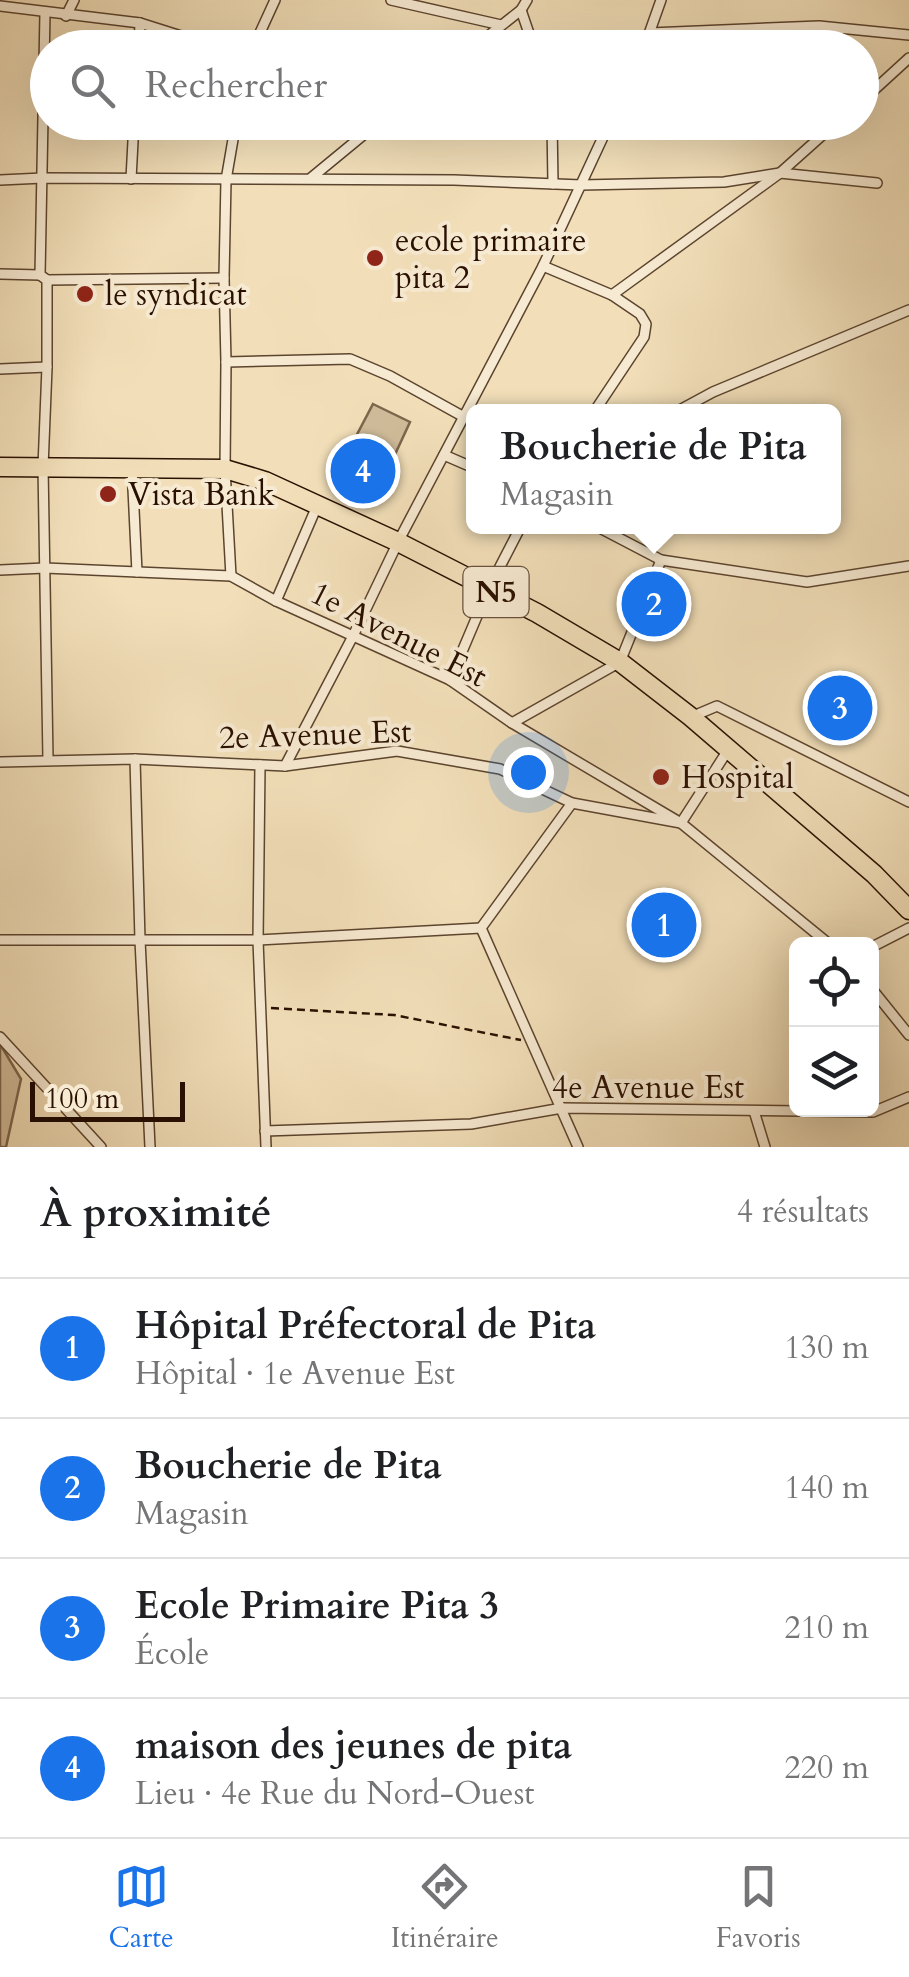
<!DOCTYPE html>
<html lang="fr">
<meta charset="utf-8">
<style>
:root{--surface:#fff;--page:#f2f2f2;--text:#202124;--muted:#757577;--line:#e0e0e0;--accent:#1a73e8}
body{margin:0;font-family:Cardo,serif;background:var(--page);color:var(--text)}
.controls{position:absolute;right:30px;bottom:30px;display:grid;overflow:hidden;border-radius:15px;box-shadow:0 10px 40px #0002}
.controls button{width:90px;height:90px;display:grid;place-items:center;padding:0;border:0;border-bottom:2px solid var(--line);background:var(--surface);color:var(--text);font:50px sans-serif}
.scale{position:absolute;left:30px;bottom:25px;width:155px;box-sizing:border-box;padding-left:10px;border:5px solid #2a1000;border-top:0;font-size:28px;line-height:35px;white-space:nowrap;color:#2a1000;-webkit-text-stroke:8px #f7ead2;paint-order:stroke}
.you{position:absolute;left:528px;top:772px;width:35px;height:35px;margin:-25px;border:8px solid #fff;border-radius:50%;background:#1a73e8;box-shadow:0 0 0 15px #1a73e833}
.badge{display:grid;place-items:center;width:65px;height:65px;border-radius:50%;background:var(--accent);color:#fff;font-size:32px;font-weight:700}
.pin{position:absolute;translate:-50% -50%;border:5px solid #fff;box-shadow:0 2px 10px #0006}
.popup{position:absolute;left:466px;top:404px;width:375px;height:130px;box-sizing:border-box;display:grid;place-content:center;border-radius:15px;background:var(--surface);filter:drop-shadow(0 2px 8px #0005);font-size:32px;white-space:nowrap;color:var(--muted)}
.popup b{font-size:38px;color:var(--text)}
.popup::after{content:'';position:absolute;left:50%;top:100%;margin-left:-20px;border:20px solid transparent;border-top-color:var(--surface)}
.list{margin:0;padding:0;list-style:none}
h2{display:flex;justify-content:space-between;align-items:center;height:130px;margin:0;padding:0 40px;font-size:42px}
h2 small{font-size:32px;font-weight:400;color:var(--muted)}
.list li{display:grid;grid-template-columns:65px 1fr auto;gap:30px;align-items:center;box-sizing:border-box;height:140px;padding:0 40px;border-top:2px solid var(--line)}
.list b{display:block;font-size:38px;white-space:nowrap}
.list p{margin:0;font-size:32px;white-space:nowrap;color:var(--muted)}
.list em{font-size:32px;font-style:normal;color:var(--muted)}
.icon{flex:none;width:55px;height:55px;fill:none;stroke:currentColor;stroke-width:2;stroke-linecap:round;stroke-linejoin:round}
.map{position:relative;flex:none;width:909px;height:1147px;overflow:hidden}
.search{position:absolute;background:var(--surface);box-shadow:0 10px 40px #0002;left:30px;right:30px;top:30px;height:110px;display:flex;align-items:center;gap:25px;box-sizing:border-box;padding:0 35px;border-radius:55px;color:var(--muted);font-size:38px}
.sheet{height:690px;background:var(--surface)}
nav{display:flex;justify-content:space-around;align-items:center;box-sizing:border-box;height:140px;border-top:2px solid var(--line);background:var(--surface);font-size:28px;color:var(--muted)}
nav a{display:grid;justify-items:center;gap:5px}
nav .on{color:var(--accent)}
.map>svg:first-child{display:block}
.green{fill:#d0bc9a;stroke:#7d664d;stroke-width:2.5}
.lines{fill:none;stroke-linecap:round;stroke-linejoin:round}
.street-casing{stroke:#5c442e;stroke-width:12}
.highway-casing{stroke:#2a1000;stroke-width:21}
.path{stroke:#2a1000;stroke-width:2.5;stroke-dasharray:8 5;stroke-linecap:butt}
.street{stroke:#f7ead2;stroke-width:9}
.highway{stroke:#f2dfb9;stroke-width:18}
.poi-dot{fill:#8f2418;stroke:#f7ead2;stroke-width:4}
.labels{text-anchor:middle;stroke-width:8;stroke-linejoin:round;paint-order:stroke}
.shield{fill:#f7ead2;stroke:#68513f;stroke-width:2.5}
.shield-label{font-size:30px;font-weight:bold;fill:#2a1000}
.poi-label{font-size:32px;fill:#2a1000;stroke:#f7ead2;text-anchor:start}
.street-label{font-size:32px;fill:#2a1000;stroke:#f7ead2}
</style>
<div class="map">
<svg width="909" height="1147" viewBox="0 0 909 1147">
<rect width="100%" height="100%" fill="#f2dfb9"/>
<filter id="stains"><feTurbulence type="fractalNoise" baseFrequency=".002" numOctaves="4"/><feColorMatrix values="0 0 0 0 .2 0 0 0 0 .09 0 0 0 0 .02 0 0 0 .5 -.17"/></filter>
<radialGradient id="worn" r=".72"><stop offset=".6" stop-color="#630" stop-opacity="0"/><stop offset="1" stop-color="#630" stop-opacity=".3"/></radialGradient>
<g class="green">
<polygon points="373,404 410,422 391,463 352,444"/>
<polygon points="0,1044 21,1079 6,1147 0,1147"/>
</g>
<g class="lines">
<defs>
<g id="street">
<polyline points="391,0 501,25"/>
<polyline points="0,6 140,23 219,48"/>
<polyline points="521,10 534,48"/>
<polyline points="45,12 40,275 47,280 47,367 43,467 48,759"/>
<polyline points="66,16 74,0"/>
<polyline points="650,33 819,26 909,35"/>
<polyline points="139,48 140,23"/>
<polyline points="253,48 275,0"/>
<polyline points="473,48 521,10 527,0"/>
<polyline points="644,48 661,0"/>
<polyline points="862,101 909,58"/>
<polyline points="552,122 553,184"/>
<polyline points="311,178 379,122"/>
<polyline points="131,179 134,122"/>
<polyline points="0,180 43,178 454,180 581,185 724,182 780,173 877,183"/>
<polyline points="543,266 612,295 780,173 837,122"/>
<polyline points="0,274 40,275"/>
<polyline points="47,280 224,278"/>
<polyline points="226,362 350,359 390,376 464,417"/>
<polyline points="0,369 47,367"/>
<polyline points="594,412 644,337 646,324 640,314 612,295"/>
<polyline points="676,412 713,392 909,310"/>
<polyline points="444,455 474,468"/>
<polyline points="132,468 137,572"/>
<polyline points="596,526 661,560 807,582 909,566"/>
<polyline points="0,570 45,568 231,576 276,601 450,680 512,723 681,823 829,944"/>
<polyline points="231,576 225,469 226,362 224,278 226,180 236,122"/>
<polyline points="276,601 317,506"/>
<polyline points="450,680 489,588 521,526"/>
<polyline points="691,717 717,706 909,802"/>
<polyline points="512,723 620,662 661,560"/>
<polyline points="135,759 140,940 150,1147"/>
<polyline points="0,762 135,759 285,766 397,751 500,769 572,803 681,823 728,750"/>
<polyline points="260,765 258,940 266,1147"/>
<polyline points="285,766 353,636 398,542 543,266 610,122"/>
<polyline points="572,803 481,928 578,1147"/>
<polyline points="0,940 258,940 481,928"/>
<polyline points="872,947 909,928"/>
<polyline points="872,989 909,1035"/>
<polyline points="0,1037 101,1147"/>
<polyline points="754,1111 765,1147"/>
<polyline points="265,1131 471,1124 562,1108 873,1112 909,1097"/>
</g>
<polyline id="highway" points="0,467 225,469 265,481 398,542 537,613 620,662 691,717 874,874 909,910"/>
</defs>
<use href="#street" class="street-casing"/>
<use href="#highway" class="highway-casing"/>
<polyline class="path" points="271,1008 394,1015 521,1040"/>
<use href="#street" class="street"/>
<use href="#highway" class="highway"/>
</g>
<g class="poi-dot">
<circle cx="375" cy="258" r="10"/>
<circle cx="85" cy="294" r="10"/>
<circle cx="108" cy="494" r="10"/>
<circle cx="661" cy="777" r="10"/>
</g>
<g class="labels">
<rect class="shield" x="463.5" y="567" width="65" height="50" rx="8"/>
<g class="shield-label">
<text x="496" y="602">N5</text>
</g>
<g class="poi-label">
<text x="395" y="251">ecole primaire<tspan x="395" dy="37">pita 2</tspan></text>
<text x="105" y="305">le syndicat</text>
<text x="128" y="505">Vista Bank</text>
<text x="681" y="788">Hospital</text>
</g>
<g class="street-label">
<text transform="translate(399 634) rotate(27)" y="11">1e Avenue Est</text>
<text transform="translate(315 734) rotate(-2)" y="11">2e Avenue Est</text>
<text x="648" y="1098">4e Avenue Est</text>
</g>
</g>
<rect width="100%" height="100%" filter="url(#stains)"/>
<rect width="100%" height="100%" fill="url(#worn)"/>
</svg>
<div class="controls">
<button><svg class="icon" aria-label="locate" viewBox="0 0 24 24"><circle cx="12" cy="12" r="6"/><path d="M12 2v4M12 18v4M2 12h4M18 12h4"/></svg></button>
<button><svg class="icon" aria-label="layers" viewBox="0 0 24 24"><path d="M12 4l9 5-9 5-9-5zM3 14l9 5 9-5"/></svg></button>
</div>
<div class="scale">100 m</div>
<div class="you"></div>
<div class="pin badge" style="left:664px;top:925px">1</div>
<div class="pin badge" style="left:654px;top:604px">2</div>
<div class="popup"><b>Boucherie de Pita</b>Magasin</div>
<div class="pin badge" style="left:840px;top:708px">3</div>
<div class="pin badge" style="left:363px;top:471px">4</div>
<div class="search"><svg class="icon" aria-label="search" viewBox="0 0 24 24"><circle cx="10" cy="10" r="6"/><path d="M15 15l6 6"/></svg>Rechercher</div>
</div>
<section class="sheet">
<h2>À proximité<small>4 résultats</small></h2>
<ul class="list">
<li><span class="badge">1</span><div><b>Hôpital Préfectoral de Pita</b><p>Hôpital · 1e Avenue Est</p></div><em>130 m</em></li>
<li><span class="badge">2</span><div><b>Boucherie de Pita</b><p>Magasin</p></div><em>140 m</em></li>
<li><span class="badge">3</span><div><b>Ecole Primaire Pita 3</b><p>École</p></div><em>210 m</em></li>
<li><span class="badge">4</span><div><b>maison des jeunes de pita</b><p>Lieu · 4e Rue du Nord-Ouest</p></div><em>220 m</em></li>
</ul>
</section>
<nav>
<a class="on"><svg class="icon" aria-label="map" viewBox="0 0 24 24"><path d="M3 6l6-2 6 2 6-2v14l-6 2-6-2-6 2zM9 4v14M15 6v14"/></svg>Carte</a>
<a><svg class="icon" aria-label="directions" viewBox="0 0 24 24"><path d="M12 3l9 9-9 9-9-9zM9 14v-3h6M13 9l2 2-2 2"/></svg>Itinéraire</a>
<a><svg class="icon" aria-label="saved" viewBox="0 0 24 24"><path d="M7 4h10v16l-5-4-5 4z"/></svg>Favoris</a>
</nav>
